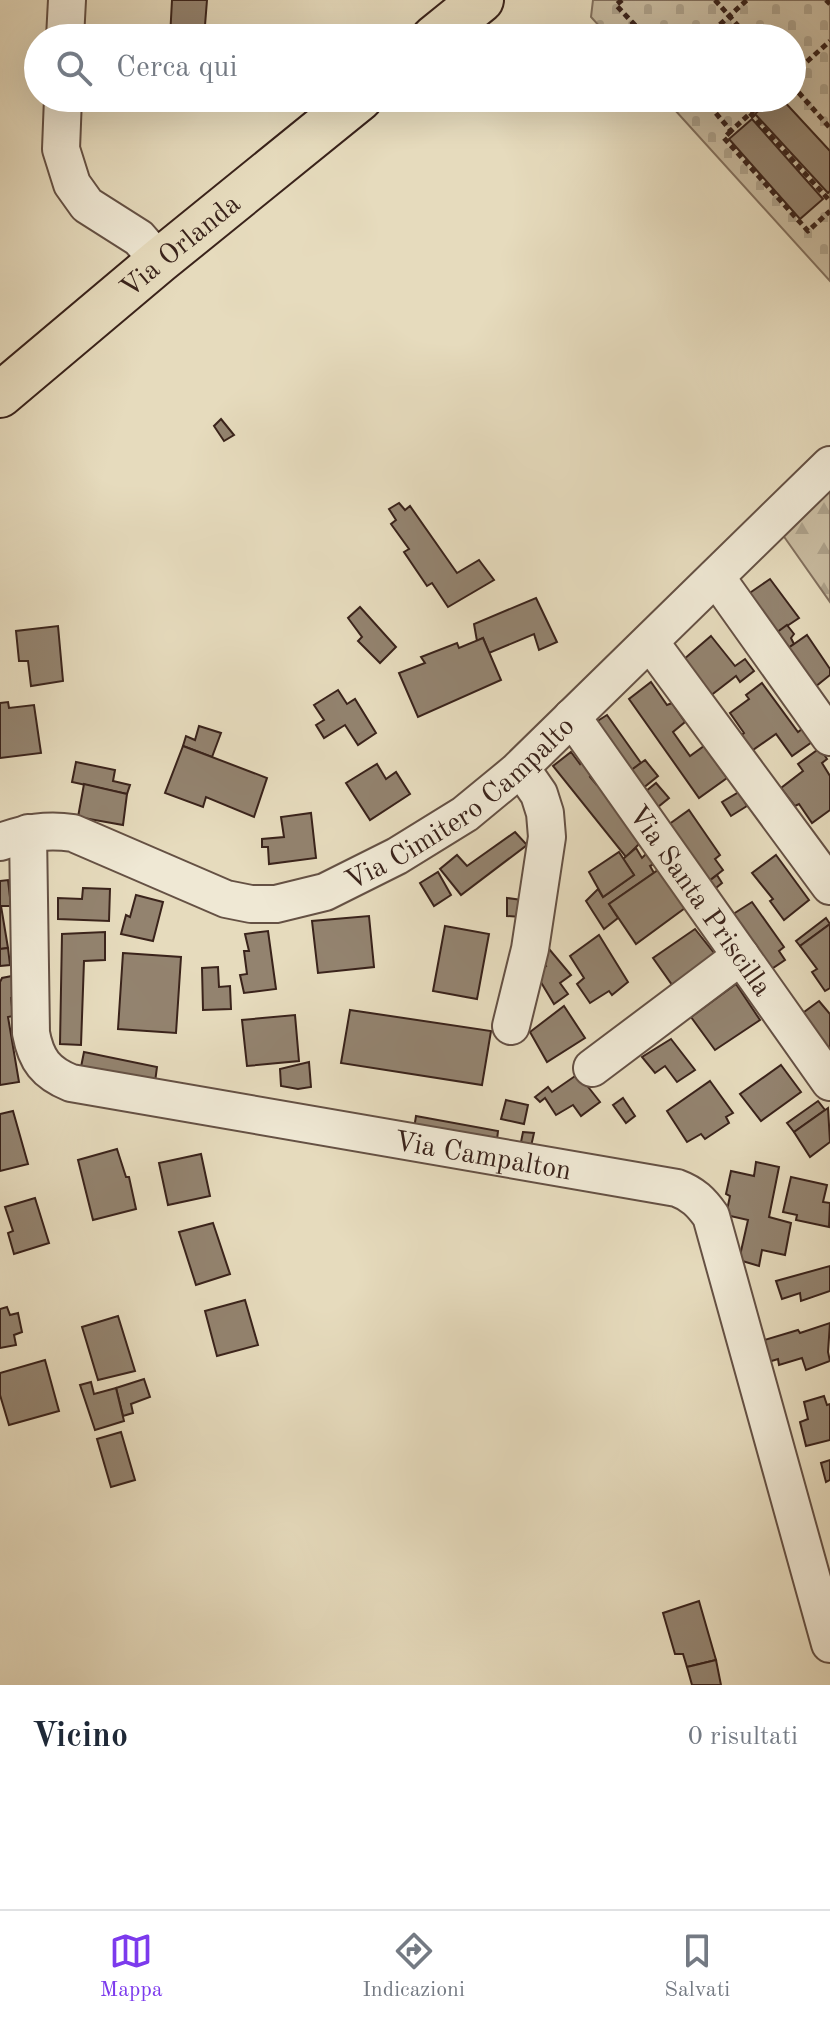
<!DOCTYPE html>
<html lang="it">
<style>
:root{--surface:#fff;--page:#f2f2f3;--text:#1f2937;--muted:#747a83;--line:#e0e1e3;--accent:#7c3aed}
body{margin:0;font-family:"Old Standard TT",serif;background:var(--page);color:var(--text)}
.list{margin:0;padding:0;list-style:none}
h2{display:flex;justify-content:space-between;align-items:center;height:104px;margin:0;padding:0 32px;font-size:34px}
h2 small{font-size:26px;font-weight:400;color:var(--muted)}
.icon{flex:none;width:44px;height:44px;fill:none;stroke:currentColor;stroke-width:2;stroke-linecap:round;stroke-linejoin:round}
.map{position:relative;flex:none;width:830px;height:1685px;overflow:hidden}
.search{position:absolute;background:var(--surface);box-shadow:0 8px 32px #0002;left:24px;right:24px;top:24px;height:88px;display:flex;align-items:center;gap:20px;box-sizing:border-box;padding:0 28px;border-radius:44px;color:var(--muted);font-size:30px}
.sheet{height:224px;background:var(--surface)}
nav{display:flex;justify-content:space-around;align-items:center;box-sizing:border-box;height:112px;border-top:2px solid var(--line);background:var(--surface);font-size:22px;color:var(--muted)}
nav a{display:grid;justify-items:center;gap:4px}
nav .on{color:var(--accent)}
.map>svg:first-child{display:block}
.forest{fill:url(#forest-firs);stroke:#82705e;stroke-width:2}
.cemetery{fill:url(#cemetery-stones);stroke:#82705e;stroke-width:2}
.building{fill:#93836f;stroke:#3a231b;stroke-width:2}
.lines{fill:none;stroke-linecap:round;stroke-linejoin:round}
.minor-casing{stroke:#655144;stroke-width:40}
.major-casing{stroke:#3a231b;stroke-width:48}
.path{stroke:#3a231b;stroke-width:5;stroke-dasharray:6 4;stroke-linecap:butt}
.minor{stroke:#efe8d4;stroke-width:36}
.major{stroke:#e6dbbd;stroke-width:44}
.labels{text-anchor:middle;stroke-width:6;stroke-linejoin:round;paint-order:stroke}
.street-label{font-size:28px;fill:#3a231b;stroke:#efe8d4}
</style>
<div class="map">
<svg width="830" height="1685" viewBox="0 0 830 1685">
<defs>
<pattern id="forest-firs" width="22" height="20" patternUnits="userSpaceOnUse" patternTransform="scale(2)"><rect width="22" height="20" fill="#c9bca1"/><path d="M5 1l3.5 6h-7zM16 11l3.5 6h-7z" fill="#ada18a"/></pattern>
<pattern id="cemetery-stones" width="16" height="16" patternUnits="userSpaceOnUse" patternTransform="scale(2)"><rect width="16" height="16" fill="#c9bca1"/><path d="M2 7V4a2 2 0 0 1 4 0v3zM10 15v-3a2 2 0 0 1 4 0v3z" fill="#ada18a"/></pattern>
</defs>
<rect width="100%" height="100%" fill="#e6dbbd"/>
<filter id="stains"><feTurbulence type="fractalNoise" baseFrequency=".0025" numOctaves="4"/><feColorMatrix values="0 0 0 0 .2 0 0 0 0 .09 0 0 0 0 .02 0 0 0 .5 -.17"/></filter>
<radialGradient id="worn" r=".72"><stop offset=".6" stop-color="#630" stop-opacity="0"/><stop offset="1" stop-color="#630" stop-opacity=".3"/></radialGradient>
<polygon class="forest" points="830,484 830,602 780,531"/>
<polygon class="cemetery" points="593,0 830,0 830,281 664,98 792,98 792,38 610,38 591,17"/>
<g class="building">
<polygon points="172,0 207,0 204,38 170,38"/>
<polygon points="773,98 781,98 830,151 830,191 828,193 755,114"/>
<polygon points="752,119 823,199 800,219 729,139"/>
<polygon points="221,419 234,435 224,441 214,426"/>
<polygon points="399,503 405,510 410,506 457,573 479,560 494,580 448,607 432,583 427,586 404,552 409,549 391,524 396,520 389,509"/>
<polygon points="770,579 799,618 769,638 741,599"/>
<polygon points="536,598 557,642 539,650 534,634 489,653 483,638 477,641 474,624"/>
<polygon points="360,607 396,647 380,663 358,641 362,637 348,618"/>
<polygon points="787,625 794,634 791,638 794,644 777,656 769,638"/>
<polygon points="58,626 63,681 31,686 28,661 19,661 16,631"/>
<polygon points="807,635 830,669 830,675 805,695 777,656"/>
<polygon points="711,636 735,666 745,659 754,671 740,682 736,676 705,700 683,660"/>
<polygon points="483,638 501,680 418,717 399,673 425,663 421,657 457,643 459,648"/>
<polygon points="651,682 667,705 672,703 685,722 673,732 690,756 704,746 727,778 699,798 629,699"/>
<polygon points="762,683 798,732 802,729 812,742 792,756 776,734 750,752 739,737 744,733 730,713 749,699 746,695"/>
<polygon points="338,690 347,704 355,699 376,733 358,745 345,725 324,738 316,725 324,720 314,705"/>
<polygon points="8,702 9,708 34,705 41,753 0,758 0,703"/>
<polygon points="607,715 641,763 624,776 588,727"/>
<polygon points="199,726 221,733 212,757 183,746 186,736 195,740"/>
<polygon points="183,746 267,778 254,817 206,797 203,807 165,793"/>
<polygon points="820,748 827,759 822,763 830,776 830,810 812,823 799,804 795,806 781,788 803,771 798,764"/>
<polygon points="571,752 580,764 584,759 595,773 590,777 596,784 600,780 609,793 605,795 610,803 615,799 641,842 626,857 553,766"/>
<polygon points="645,760 658,776 632,797 619,779"/>
<polygon points="76,762 115,770 113,781 130,785 127,794 72,782"/>
<polygon points="377,764 386,779 396,772 410,794 370,820 346,783"/>
<polygon points="656,783 669,798 653,811 640,796"/>
<polygon points="84,784 127,794 123,825 78,817"/>
<polygon points="739,792 747,806 731,816 722,802"/>
<polygon points="689,810 720,855 715,859 723,870 700,888 661,830"/>
<polygon points="311,813 316,858 269,864 268,847 262,847 262,839 284,837 281,817"/>
<polygon points="515,832 527,845 461,895 440,869 457,855 467,866"/>
<polygon points="636,848 642,858 648,852 656,863 650,866 654,873 609,904 618,918 604,929 586,901 598,889 603,897 634,875 623,859"/>
<polygon points="619,852 634,875 603,897 589,872"/>
<polygon points="776,855 809,900 784,920 770,901 773,899 752,873"/>
<polygon points="658,870 685,908 636,944 609,904"/>
<polygon points="438,872 451,895 434,906 420,883"/>
<polygon points="717,875 722,883 706,896 700,888"/>
<polygon points="8,880 11,906 1,906 8,948 0,949 0,881"/>
<polygon points="83,888 110,889 109,921 58,919 58,898 82,899"/>
<polygon points="136,895 163,902 153,941 121,934 126,915 130,917"/>
<polygon points="507,898 523,900 521,917 507,916"/>
<polygon points="752,902 784,947 779,951 785,960 764,974 727,918"/>
<polygon points="369,916 374,967 318,973 312,921"/>
<polygon points="826,918 830,924 800,946 796,941"/>
<polygon points="830,924 830,988 825,991 812,972 817,969 800,946"/>
<polygon points="445,926 489,934 477,999 433,991"/>
<polygon points="695,929 718,958 675,989 653,958"/>
<polygon points="268,931 276,989 244,993 240,975 247,974 244,951 249,951 245,934"/>
<polygon points="105,932 105,960 84,961 81,1045 60,1044 62,934"/>
<polygon points="599,935 628,982 612,995 609,991 590,1003 577,984 584,978 570,956"/>
<polygon points="544,943 571,975 560,983 568,994 554,1004 536,974 546,966 539,957"/>
<polygon points="8,948 10,965 0,966 0,949"/>
<polygon points="123,953 181,957 176,1033 118,1029"/>
<polygon points="218,967 219,987 230,986 231,1009 203,1010 202,968"/>
<polygon points="12,976 16,996 11,998 13,1016 8,1017 19,1082 0,1085 0,982 2,978"/>
<polygon points="736,984 760,1020 715,1050 691,1017"/>
<polygon points="819,1001 830,1014 830,1058 800,1015"/>
<polygon points="564,1006 585,1038 547,1062 530,1032"/>
<polygon points="350,1010 491,1031 482,1085 341,1063"/>
<polygon points="295,1015 299,1061 247,1066 242,1020"/>
<polygon points="671,1039 695,1070 677,1082 665,1066 655,1073 642,1057"/>
<polygon points="84,1052 157,1067 155,1082 81,1067"/>
<polygon points="309,1062 311,1087 298,1089 281,1086 280,1069"/>
<polygon points="781,1065 801,1092 761,1121 740,1094"/>
<polygon points="578,1074 600,1102 581,1116 573,1105 556,1115 545,1098 540,1102 535,1097 548,1087 552,1092"/>
<polygon points="710,1081 733,1113 726,1117 729,1123 705,1139 701,1134 687,1142 667,1111"/>
<polygon points="623,1098 635,1116 626,1123 613,1105"/>
<polygon points="506,1100 528,1105 524,1124 501,1119"/>
<polygon points="818,1101 825,1110 794,1132 787,1123"/>
<polygon points="828,1108 830,1142 810,1157 794,1132"/>
<polygon points="13,1111 28,1164 0,1171 0,1114"/>
<polygon points="416,1116 498,1131 496,1148 413,1135"/>
<polygon points="523,1132 534,1133 530,1151 520,1147"/>
<polygon points="117,1149 126,1177 129,1177 136,1209 93,1220 78,1160"/>
<polygon points="201,1154 210,1196 168,1205 159,1163"/>
<polygon points="756,1162 779,1167 769,1217 791,1223 785,1255 762,1250 759,1266 739,1260 748,1220 726,1215 730,1196 726,1194 731,1171 754,1176"/>
<polygon points="791,1177 827,1185 823,1202 830,1203 829,1227 796,1220 797,1215 783,1212"/>
<polygon points="35,1198 49,1243 14,1254 8,1233 13,1231 5,1207"/>
<polygon points="213,1223 230,1274 196,1285 179,1232"/>
<polygon points="830,1266 830,1291 801,1301 800,1293 782,1299 776,1281"/>
<polygon points="245,1300 258,1345 217,1356 205,1311"/>
<polygon points="7,1307 10,1315 18,1313 22,1332 14,1335 16,1345 0,1348 0,1309"/>
<polygon points="118,1316 135,1371 98,1380 82,1327"/>
<polygon points="830,1323 828,1352 830,1361 806,1370 802,1358 779,1365 778,1359 765,1363 758,1342 798,1330 800,1333"/>
<polygon points="45,1360 59,1411 9,1425 0,1395 0,1373"/>
<polygon points="144,1379 150,1397 131,1404 133,1413 123,1416 116,1388"/>
<polygon points="91,1382 94,1394 116,1388 124,1421 95,1430 80,1385"/>
<polygon points="824,1396 827,1405 830,1404 830,1440 806,1446 800,1422 808,1419 804,1402"/>
<polygon points="121,1432 135,1480 111,1487 97,1439"/>
<polygon points="830,1460 830,1480 826,1482 821,1463"/>
<polygon points="699,1601 716,1660 687,1667 683,1654 675,1654 663,1613"/>
<polygon points="716,1660 721,1685 692,1685 687,1667"/>
</g>
<g class="lines">
<defs>
<g id="minor">
<polyline points="65,38 67,0"/>
<polyline points="63,98 61,149 72,184 87,205 139,238 159,261"/>
<polyline points="716,577 830,737"/>
<polyline points="650,642 830,886"/>
<path id="s1" d="M572 717 830 1082"/>
<path id="s2" d="M28 833 31 1033C36 1060 46 1073 71 1083L677 1188C693 1194 701 1202 711 1216L830 1644"/>
<path id="s3" d="M0 842C26 833 46 829 73 833L226 899 251 904H276L325 892 397 856 465 814 516 772 830 465"/>
<polyline points="511,1026 530,949 547,837 545,813 539,794 521,768"/>
<polyline points="592,1068 741,956"/>
</g>
<g id="major">
<polyline points="434,38 481,0"/>
<path id="s4" d="M0 395 159 261 360 98"/>
</g>
</defs>
<use href="#minor" class="minor-casing"/>
<use href="#major" class="major-casing"/>
<g class="path">
<polyline points="622,0 616,5 647,38"/>
<polyline points="715,0 749,38"/>
<polyline points="826,0 830,4"/>
<polyline points="705,38 747,0"/>
<polyline points="792,75 830,41"/>
<polyline points="792,85 830,128"/>
<polyline points="703,98 731,131 767,98"/>
<polyline points="750,113 830,201"/>
<polyline points="731,131 724,138 808,231 830,211"/>
</g>
<use href="#minor" class="minor"/>
<use href="#major" class="major"/>
</g>
<g class="labels">
<g class="street-label">
<text dy="10" stroke="none"><textPath href="#s4" startOffset="234">Via Orlanda</textPath></text>
<text dy="10" stroke="none"><textPath href="#s3" startOffset="504">Via Cimitero Campalto</textPath></text>
<text dy="10" stroke="none"><textPath href="#s1" startOffset="224">Via Santa Priscilla</textPath></text>
<text dy="10" stroke="none"><textPath href="#s2" startOffset="686">Via Campalton</textPath></text>
</g>
</g>
<rect width="100%" height="100%" filter="url(#stains)"/>
<rect width="100%" height="100%" fill="url(#worn)"/>
</svg>
<div class="search"><svg class="icon" aria-label="search" viewBox="0 0 24 24"><circle cx="10" cy="10" r="6"/><path d="M15 15l6 6"/></svg>Cerca qui</div>
</div>
<section class="sheet">
<h2>Vicino<small>0 risultati</small></h2>
<ul class="list">
</ul>
</section>
<nav>
<a class="on"><svg class="icon" aria-label="map" viewBox="0 0 24 24"><path d="M3 6l6-2 6 2 6-2v14l-6 2-6-2-6 2zM9 4v14M15 6v14"/></svg>Mappa</a>
<a><svg class="icon" aria-label="directions" viewBox="0 0 24 24"><path d="M12 3l9 9-9 9-9-9zM9 14v-3h6M13 9l2 2-2 2"/></svg>Indicazioni</a>
<a><svg class="icon" aria-label="saved" viewBox="0 0 24 24"><path d="M7 4h10v16l-5-4-5 4z"/></svg>Salvati</a>
</nav>
